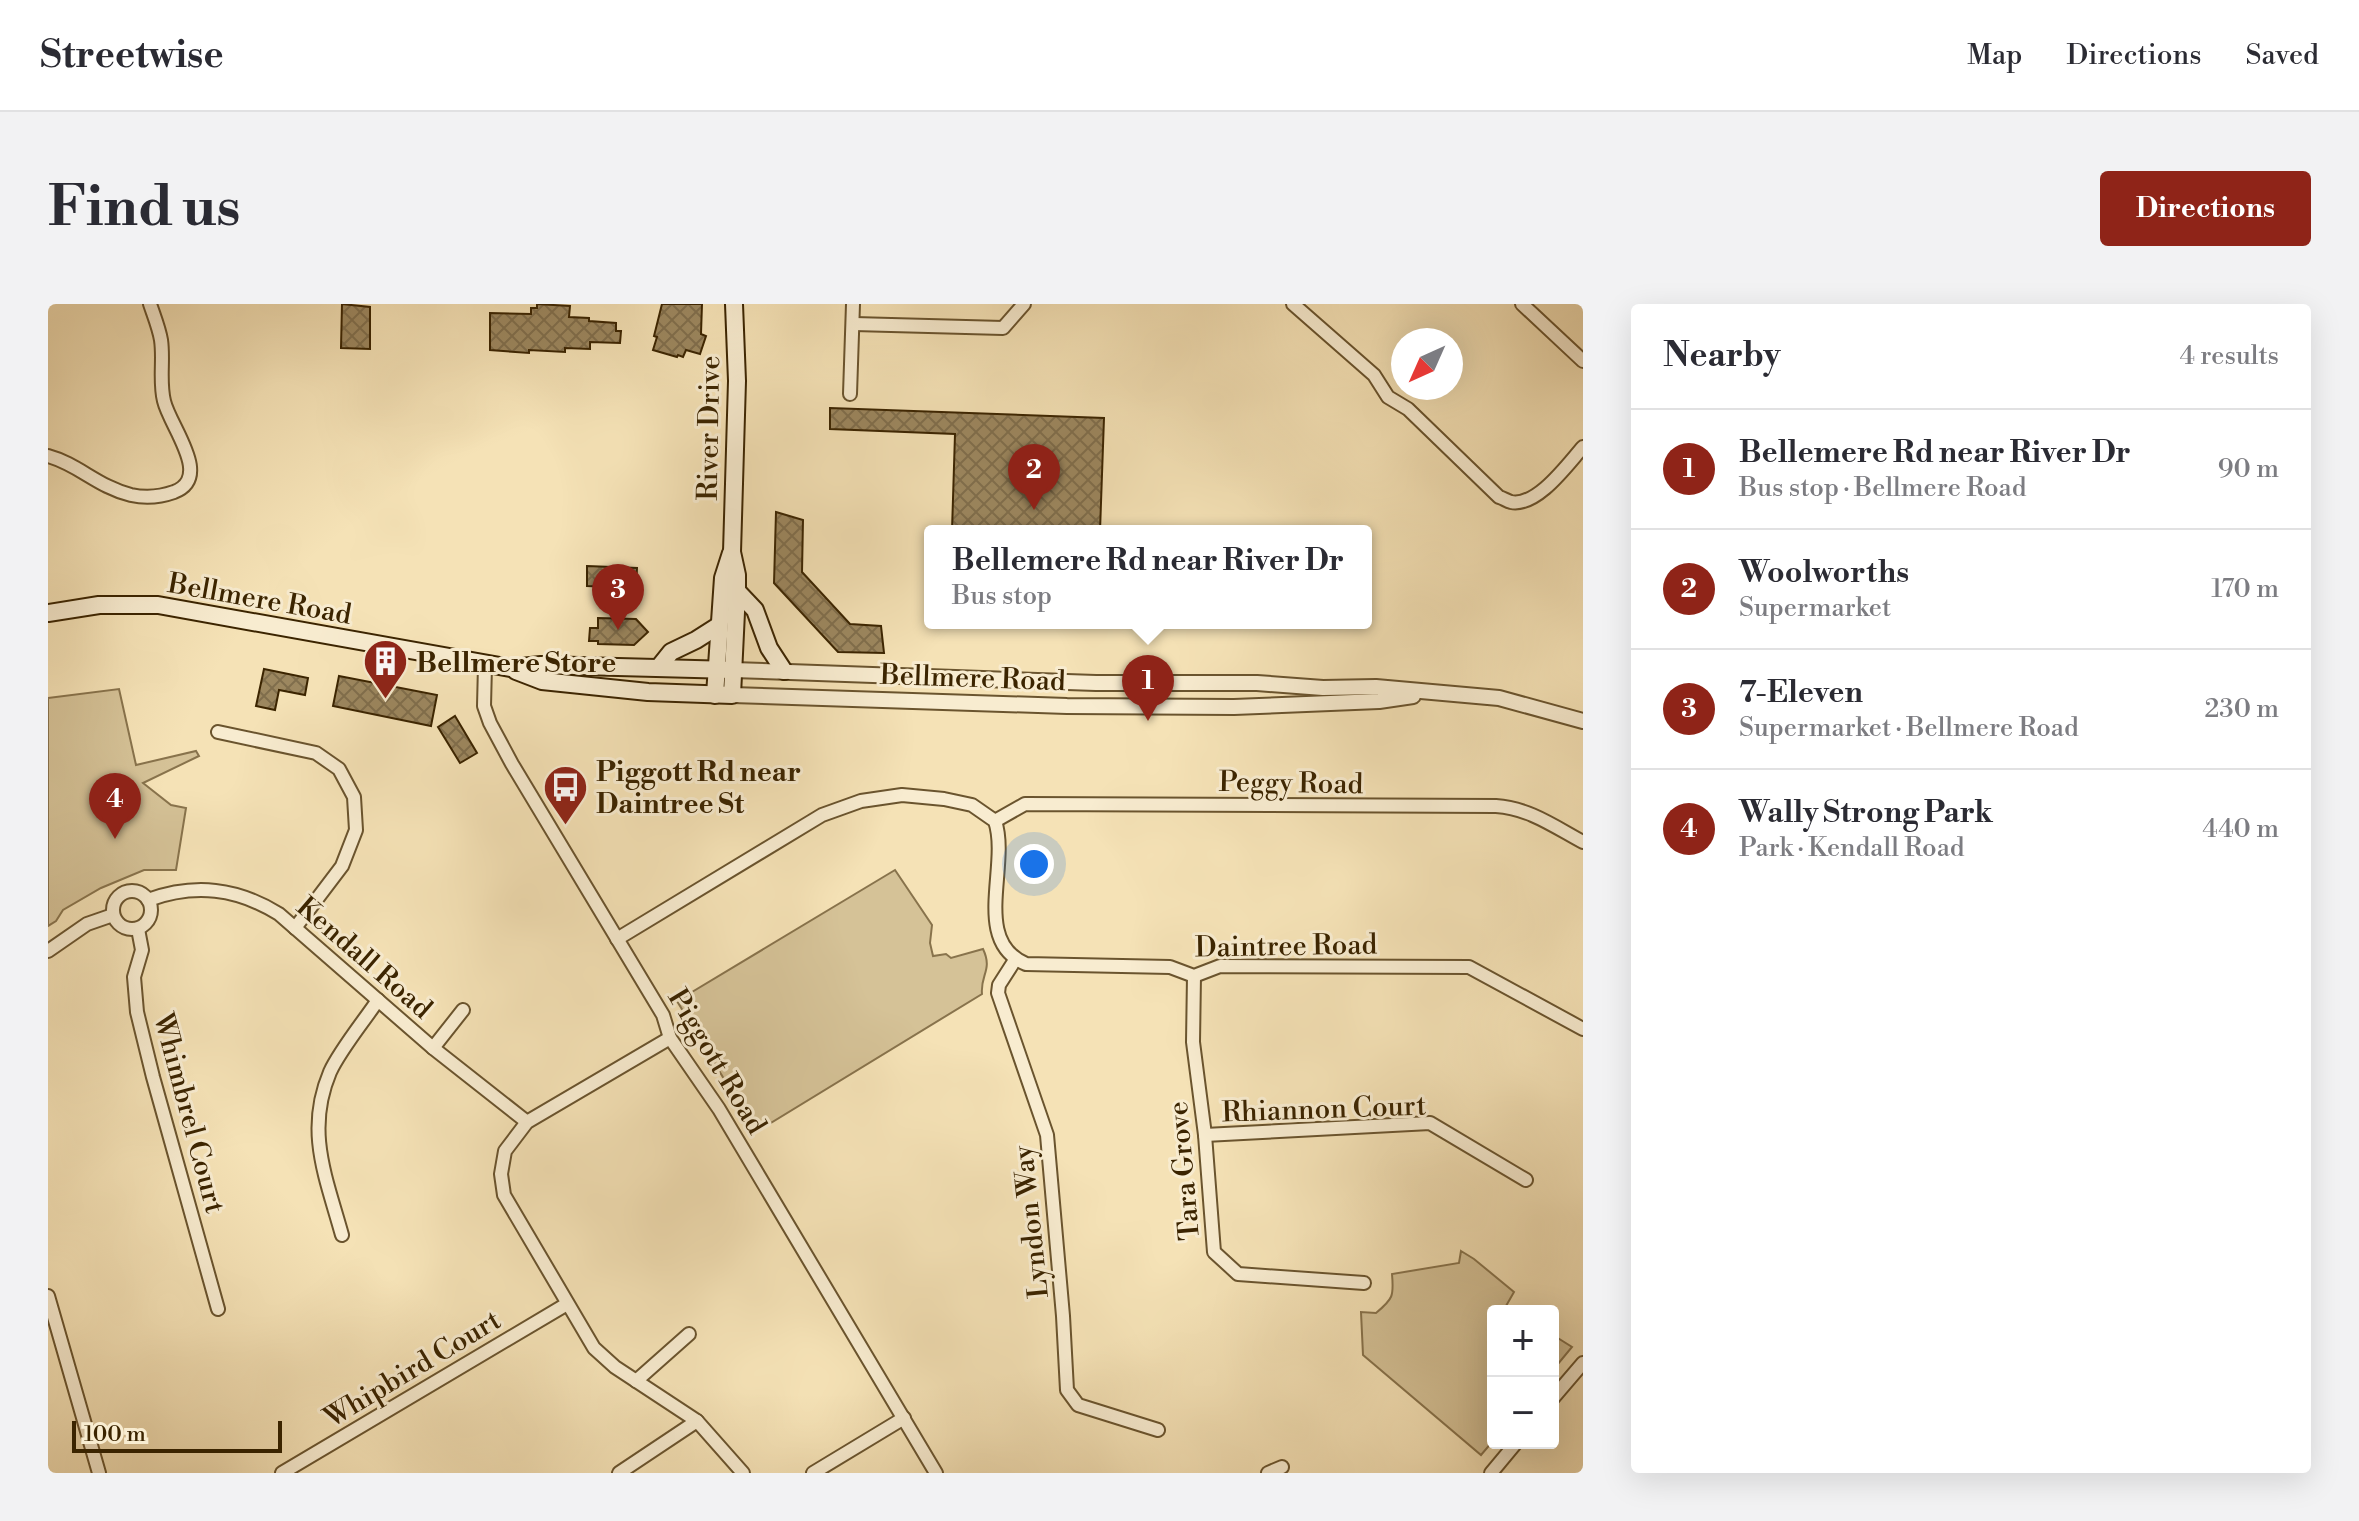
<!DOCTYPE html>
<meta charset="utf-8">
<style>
:root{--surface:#fff;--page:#f2f2f3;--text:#2b2b33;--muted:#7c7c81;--line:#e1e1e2;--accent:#8f2418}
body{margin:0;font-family:"Libre Bodoni",serif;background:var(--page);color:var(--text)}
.controls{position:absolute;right:24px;bottom:24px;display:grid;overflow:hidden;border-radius:8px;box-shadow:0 8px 32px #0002}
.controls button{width:72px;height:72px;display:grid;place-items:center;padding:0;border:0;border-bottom:2px solid var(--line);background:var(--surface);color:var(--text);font:40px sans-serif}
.compass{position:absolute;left:1343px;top:24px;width:72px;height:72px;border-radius:50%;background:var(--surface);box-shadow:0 8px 32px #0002;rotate:225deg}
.scale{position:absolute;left:24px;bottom:20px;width:210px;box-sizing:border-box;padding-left:8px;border:4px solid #3b2400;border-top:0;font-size:22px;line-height:28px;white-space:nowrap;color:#3b2400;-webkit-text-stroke:6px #f8ecd0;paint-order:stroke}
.you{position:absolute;left:986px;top:560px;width:28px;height:28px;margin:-20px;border:6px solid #fff;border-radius:50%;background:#1a73e8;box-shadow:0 0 0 12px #1a73e833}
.badge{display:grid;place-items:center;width:52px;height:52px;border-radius:50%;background:var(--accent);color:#fff;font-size:26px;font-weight:700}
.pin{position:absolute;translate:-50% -66px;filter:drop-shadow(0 2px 4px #0008)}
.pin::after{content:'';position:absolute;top:42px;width:28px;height:24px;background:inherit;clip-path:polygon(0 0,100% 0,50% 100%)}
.popup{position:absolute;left:876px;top:221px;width:448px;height:104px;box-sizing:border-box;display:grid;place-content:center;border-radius:8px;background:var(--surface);filter:drop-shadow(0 2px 6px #0005);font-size:26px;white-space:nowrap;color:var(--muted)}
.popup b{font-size:30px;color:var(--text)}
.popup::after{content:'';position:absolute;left:50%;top:100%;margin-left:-16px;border:16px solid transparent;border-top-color:var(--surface)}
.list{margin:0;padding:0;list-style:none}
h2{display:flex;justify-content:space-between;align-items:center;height:104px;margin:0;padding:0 32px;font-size:34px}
h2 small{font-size:26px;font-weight:400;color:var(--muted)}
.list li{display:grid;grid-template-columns:52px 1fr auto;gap:24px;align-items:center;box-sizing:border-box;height:120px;padding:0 32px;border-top:2px solid var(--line)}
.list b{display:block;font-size:30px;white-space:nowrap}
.list p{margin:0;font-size:26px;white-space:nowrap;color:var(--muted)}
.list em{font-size:26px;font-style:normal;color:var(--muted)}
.map{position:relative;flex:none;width:1535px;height:1169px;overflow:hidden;border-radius:8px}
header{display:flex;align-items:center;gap:48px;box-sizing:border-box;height:112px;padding:0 40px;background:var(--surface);border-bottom:2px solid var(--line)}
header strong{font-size:38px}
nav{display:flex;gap:44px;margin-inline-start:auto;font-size:28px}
.intro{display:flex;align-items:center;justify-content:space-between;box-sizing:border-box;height:192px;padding:0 48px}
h1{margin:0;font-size:56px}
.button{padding:20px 36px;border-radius:8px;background:var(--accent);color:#fff;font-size:28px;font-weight:700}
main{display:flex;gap:48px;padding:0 48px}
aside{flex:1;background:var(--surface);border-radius:8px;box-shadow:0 8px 32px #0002}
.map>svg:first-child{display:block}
.green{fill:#d5c297;stroke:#88734c;stroke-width:2}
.building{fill:url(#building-cross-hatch);stroke:#3b2400;stroke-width:2}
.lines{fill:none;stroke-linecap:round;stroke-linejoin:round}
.minor-casing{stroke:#6a542e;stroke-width:16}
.tertiary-casing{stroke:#6a542e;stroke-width:18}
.secondary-casing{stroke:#3b2400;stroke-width:20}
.minor{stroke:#f8ecd0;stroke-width:12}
.tertiary{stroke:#f8ecd0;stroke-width:14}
.secondary{stroke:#f8ecd0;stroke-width:16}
.labels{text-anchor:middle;stroke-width:6;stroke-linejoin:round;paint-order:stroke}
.street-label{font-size:28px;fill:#3b2400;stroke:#f8ecd0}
.poi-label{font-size:28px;font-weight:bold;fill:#3b2400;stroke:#f8ecd0;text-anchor:start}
</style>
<header>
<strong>Streetwise</strong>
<nav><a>Map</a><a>Directions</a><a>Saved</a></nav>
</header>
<div class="intro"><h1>Find us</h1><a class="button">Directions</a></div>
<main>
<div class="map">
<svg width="1535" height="1169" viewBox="0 0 1535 1169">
<defs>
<pattern id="building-cross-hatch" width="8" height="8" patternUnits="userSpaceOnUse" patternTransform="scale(2)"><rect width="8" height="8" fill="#9c875f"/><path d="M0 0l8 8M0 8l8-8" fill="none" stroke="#806e4c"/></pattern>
</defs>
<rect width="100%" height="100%" fill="#f5e2b6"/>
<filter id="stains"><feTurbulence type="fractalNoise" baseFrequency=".0025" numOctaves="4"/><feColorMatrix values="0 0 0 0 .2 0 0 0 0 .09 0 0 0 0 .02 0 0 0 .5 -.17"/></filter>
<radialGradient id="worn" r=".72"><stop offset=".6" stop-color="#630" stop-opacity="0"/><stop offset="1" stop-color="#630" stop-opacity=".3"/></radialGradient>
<g class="green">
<polygon points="71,385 88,461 148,447 151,452 95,479 123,501 138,504 128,566 96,566 53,584 15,606 8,617 0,622 0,394"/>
<path d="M847 566 884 621 882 639 885 652 898 650 903 654 935 645C945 666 932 671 934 690L708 828 629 697Z"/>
<path d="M1413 947 1426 955 1466 988 1458 1002 1465 1007H1445V1137L1433 1151 1315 1051 1313 1008 1328 1009C1345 995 1346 992 1344 970L1411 959Z"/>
<polygon points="1505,1031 1524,1043 1505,1066"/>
</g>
<g class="building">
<polygon points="294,0 322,3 322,45 293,44"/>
<polygon points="489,0 522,2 521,13 541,14 541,17 568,19 568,27 573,27 572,39 542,38 542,45 517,44 517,48 481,46 481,49 442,46 442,9 483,10 483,4 489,4"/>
<polygon points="614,0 654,0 653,30 658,32 652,50 638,46 635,53 630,51 629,53 605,46 609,33 606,32"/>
<polygon points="782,104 1056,114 1052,227 904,227 907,130 782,125"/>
<polygon points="728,208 755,216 754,268 802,320 833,322 836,349 790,348 726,279"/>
<polygon points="539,262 589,264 588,284 539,282"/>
<polygon points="550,314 588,315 600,328 586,341 550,340 550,337 541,337 542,324 550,324"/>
<polygon points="216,365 260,374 257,391 231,386 227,406 208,402"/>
<polygon points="291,372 389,391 383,422 285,402"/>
<polygon points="407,412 429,449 412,459 390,423"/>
</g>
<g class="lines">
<defs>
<g id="minor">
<path d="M1245 0 1326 71 1340 93 1360 105 1451 193C1455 194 1459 197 1463 198 1489 203 1519 161 1535 143"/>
<polyline points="1474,0 1535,57"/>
<polyline points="806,20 955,24 976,0"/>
<polyline points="802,90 805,0"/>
<path d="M0 152C30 160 50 183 83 191 97 194 112 193 126 188 165 173 122 123 116 97 111 77 116 56 113 36 111 24 106 12 102 0"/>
<polyline points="437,361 436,402 442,419 464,460 615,711 622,734 671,805 888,1169"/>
<polyline points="170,428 268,449 291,465 306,493 308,526 294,562 247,624"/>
<path d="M947 517 977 500 1448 502C1481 504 1507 523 1535 538"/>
<circle cx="84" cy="606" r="19"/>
<path d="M100 596C147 579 189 584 231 610L385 744 479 818"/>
<polyline points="90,625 94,646 86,673 89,708 105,773 170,1005"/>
<path d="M569 635 774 511 813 497 854 491 896 495 924 501 947 517C962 562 923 637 978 660L1122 663 1146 672 1172 662 1421 663 1535 725"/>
<polyline points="0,647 39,620 65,611"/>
<polyline points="967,656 951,681 950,689 999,831 1015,1012 1019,1086 1030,1101 1110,1126"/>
<polyline points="1146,672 1145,738 1157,831 1166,948 1190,970 1316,979"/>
<polyline points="622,734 479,818 457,847 453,870 456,891 546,1044 567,1063 649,1117 695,1169"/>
<polyline points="385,744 415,706"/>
<polyline points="1157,831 1382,819 1478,876"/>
<path d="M294 931C278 873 257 827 282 768 292 746 316 717 330 696"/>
<polyline points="0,992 51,1169"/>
<polyline points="588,1077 641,1030"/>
<polyline points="1505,1094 1535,1059"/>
<polyline points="234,1169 519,1000"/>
<polyline points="571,1169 649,1117"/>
<polyline points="765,1169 856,1114"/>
<polyline points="1220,1169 1234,1163"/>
<polyline points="1443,1169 1468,1139"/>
</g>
<g id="tertiary">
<polyline points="685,366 1048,379 1209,379 1275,384 1328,383 1451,394 1535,417"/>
<polyline points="684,391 1019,402 1186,403 1331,397 1365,392"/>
</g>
<g id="secondary">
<polyline points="689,287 707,306 721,344 736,367"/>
<polyline points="0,309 51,301 110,301 462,364 493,361 685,366"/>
<polyline points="611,363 623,348 648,336 670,322"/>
<polyline points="468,367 494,377 600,388 684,391 689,287 689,271 684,248 689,77 686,0"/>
<polyline points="667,391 675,274 683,249"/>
</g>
</defs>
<use href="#minor" class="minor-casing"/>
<use href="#tertiary" class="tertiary-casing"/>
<use href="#secondary" class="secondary-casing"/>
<use href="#minor" class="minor"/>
<use href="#tertiary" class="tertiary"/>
<use href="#secondary" class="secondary"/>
</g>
<defs>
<symbol id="building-pin" viewBox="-11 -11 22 30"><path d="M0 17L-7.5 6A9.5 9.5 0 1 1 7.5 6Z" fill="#8f2418" stroke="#f8ecd0"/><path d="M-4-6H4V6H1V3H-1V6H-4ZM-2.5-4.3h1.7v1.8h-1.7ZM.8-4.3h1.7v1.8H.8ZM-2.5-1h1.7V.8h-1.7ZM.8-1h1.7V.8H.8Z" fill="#fff"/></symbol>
<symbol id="bus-pin" viewBox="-11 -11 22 30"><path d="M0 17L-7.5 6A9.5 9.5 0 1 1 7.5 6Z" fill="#8f2418" stroke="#f8ecd0"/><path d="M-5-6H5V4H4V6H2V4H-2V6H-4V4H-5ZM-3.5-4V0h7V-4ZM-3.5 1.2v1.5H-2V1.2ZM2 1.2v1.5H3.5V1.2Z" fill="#fff"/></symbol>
</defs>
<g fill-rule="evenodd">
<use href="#building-pin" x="312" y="332" width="51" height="69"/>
<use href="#bus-pin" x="492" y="458" width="51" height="69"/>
</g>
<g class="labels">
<g class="street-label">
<text transform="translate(660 124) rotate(-89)" y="10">River Drive</text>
<text transform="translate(212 294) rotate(10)" y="10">Bellmere Road</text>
<text transform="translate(925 373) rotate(2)" y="10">Bellmere Road</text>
<text transform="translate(1243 478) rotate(1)" y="10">Peggy Road</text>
<text transform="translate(1238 641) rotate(-1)" y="10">Daintree Road</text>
<text transform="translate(317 653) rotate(41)" y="10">Kendall Road</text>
<text transform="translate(670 757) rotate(59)" y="10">Piggott Road</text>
<text transform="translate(1276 804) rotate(-2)" y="10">Rhiannon Court</text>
<text transform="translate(142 809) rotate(75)" y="10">Whimbrel Court</text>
<text transform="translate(1135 867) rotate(-95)" y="10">Tara Grove</text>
<text transform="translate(982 918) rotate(-96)" y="10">Lyndon Way</text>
<text transform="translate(364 1064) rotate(-31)" y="10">Whipbird Court</text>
</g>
<g class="poi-label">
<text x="368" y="368">Bellmere Store</text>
<text x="548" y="477">Piggott Rd near<tspan x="548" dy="32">Daintree St</tspan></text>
</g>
</g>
<rect width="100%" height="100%" filter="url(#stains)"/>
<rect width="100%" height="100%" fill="url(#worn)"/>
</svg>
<div class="controls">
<button>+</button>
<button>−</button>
</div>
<svg class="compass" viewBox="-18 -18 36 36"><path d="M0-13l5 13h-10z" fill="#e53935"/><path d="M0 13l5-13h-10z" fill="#7c7c81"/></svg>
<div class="scale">100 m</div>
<div class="you"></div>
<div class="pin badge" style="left:1100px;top:417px">1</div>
<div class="popup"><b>Bellemere Rd near River Dr</b>Bus stop</div>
<div class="pin badge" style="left:986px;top:206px">2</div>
<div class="pin badge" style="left:570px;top:326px">3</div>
<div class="pin badge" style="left:67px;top:535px">4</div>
</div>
<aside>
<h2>Nearby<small>4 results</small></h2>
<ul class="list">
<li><span class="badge">1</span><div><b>Bellemere Rd near River Dr</b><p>Bus stop · Bellmere Road</p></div><em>90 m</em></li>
<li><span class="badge">2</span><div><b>Woolworths</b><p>Supermarket</p></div><em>170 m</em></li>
<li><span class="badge">3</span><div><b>7-Eleven</b><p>Supermarket · Bellmere Road</p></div><em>230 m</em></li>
<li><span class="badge">4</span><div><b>Wally Strong Park</b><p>Park · Kendall Road</p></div><em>440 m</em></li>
</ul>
</aside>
</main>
